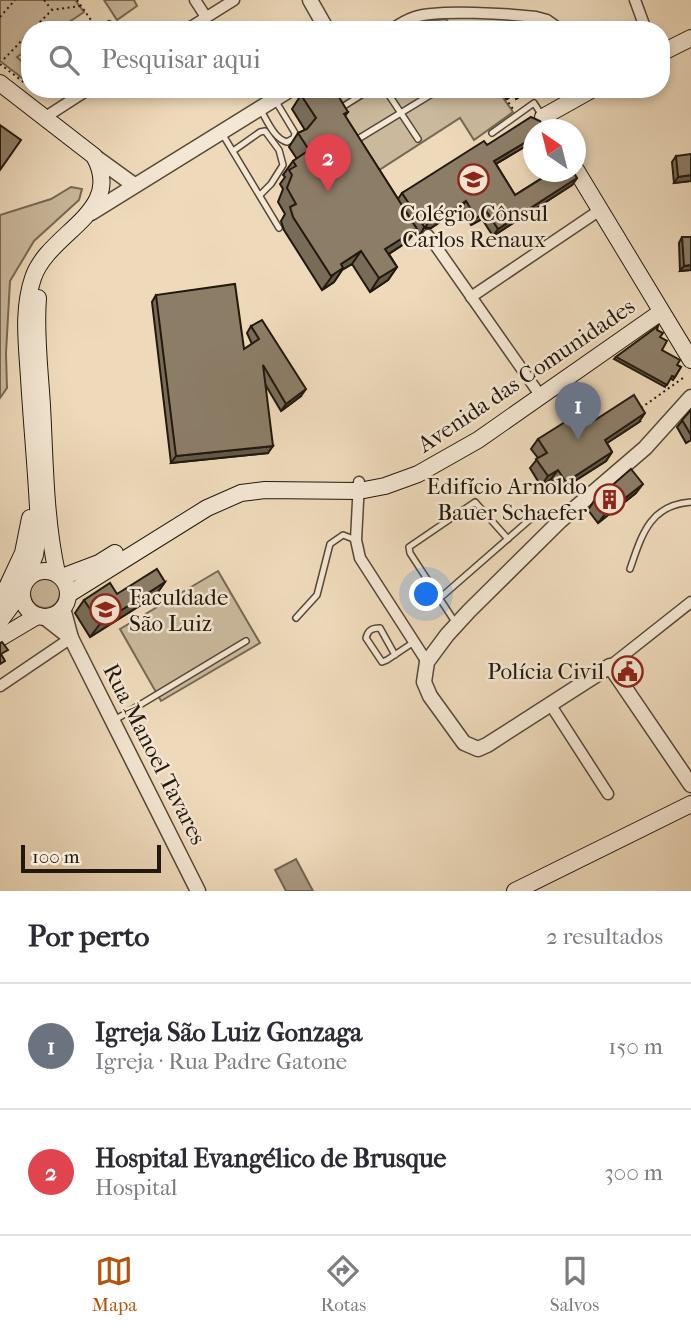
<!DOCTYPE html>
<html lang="pt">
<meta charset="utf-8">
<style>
:root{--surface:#fff;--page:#f2f2f3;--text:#2b2b33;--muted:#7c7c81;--line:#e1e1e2;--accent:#b45309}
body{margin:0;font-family:"IM FELL French Canon",serif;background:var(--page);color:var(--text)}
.compass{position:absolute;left:523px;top:119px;width:63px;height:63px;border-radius:50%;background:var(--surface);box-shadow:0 4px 10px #0003;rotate:325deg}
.scale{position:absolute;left:21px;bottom:18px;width:140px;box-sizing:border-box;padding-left:7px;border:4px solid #22180d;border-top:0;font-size:19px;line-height:24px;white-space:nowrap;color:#22180d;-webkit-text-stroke:5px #f4e7d3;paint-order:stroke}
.you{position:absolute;left:427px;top:595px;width:24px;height:24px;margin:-18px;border:5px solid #fff;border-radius:50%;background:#1a73e8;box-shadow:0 0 0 10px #1a73e833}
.badge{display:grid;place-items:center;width:46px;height:46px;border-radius:50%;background:var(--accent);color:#fff;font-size:23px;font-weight:700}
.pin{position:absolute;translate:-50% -58px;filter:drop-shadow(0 2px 4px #0008)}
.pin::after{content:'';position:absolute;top:37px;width:24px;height:21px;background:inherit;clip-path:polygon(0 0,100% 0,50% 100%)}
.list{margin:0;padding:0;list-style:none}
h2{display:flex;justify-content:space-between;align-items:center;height:91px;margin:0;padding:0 28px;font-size:30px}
h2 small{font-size:23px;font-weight:400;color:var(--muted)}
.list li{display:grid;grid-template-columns:46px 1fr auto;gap:21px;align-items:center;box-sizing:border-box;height:126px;padding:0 28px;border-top:2px solid var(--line)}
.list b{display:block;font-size:26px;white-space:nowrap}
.list p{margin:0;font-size:23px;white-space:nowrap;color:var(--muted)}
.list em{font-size:23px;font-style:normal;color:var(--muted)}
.icon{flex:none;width:38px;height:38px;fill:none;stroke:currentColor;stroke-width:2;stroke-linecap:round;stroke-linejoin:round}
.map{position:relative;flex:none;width:691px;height:891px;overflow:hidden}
.search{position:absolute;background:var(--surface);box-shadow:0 4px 10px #0003;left:21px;right:21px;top:21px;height:77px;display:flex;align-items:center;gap:18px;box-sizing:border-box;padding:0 24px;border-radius:28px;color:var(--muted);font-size:26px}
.sheet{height:343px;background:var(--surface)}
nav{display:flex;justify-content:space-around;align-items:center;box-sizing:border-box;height:98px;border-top:2px solid var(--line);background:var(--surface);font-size:19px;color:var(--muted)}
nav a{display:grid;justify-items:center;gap:4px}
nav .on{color:var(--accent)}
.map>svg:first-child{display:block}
.green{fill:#cbb99d;stroke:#766855;stroke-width:2}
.water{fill:#a99880;stroke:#736552;stroke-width:2}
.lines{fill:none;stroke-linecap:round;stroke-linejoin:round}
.service-casing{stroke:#554838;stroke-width:8}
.minor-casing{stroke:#554838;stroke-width:13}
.tertiary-casing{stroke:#554838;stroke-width:17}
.secondary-casing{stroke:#22180d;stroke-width:18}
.path{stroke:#22180d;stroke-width:2;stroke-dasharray:2 3.5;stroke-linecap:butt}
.service{stroke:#f4e7d3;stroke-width:5}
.minor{stroke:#f4e7d3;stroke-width:10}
.tertiary{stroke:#f4e7d3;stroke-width:14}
.secondary{stroke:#f4e7d3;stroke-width:16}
.wall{fill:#786c59;stroke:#22180d;stroke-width:2}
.shaded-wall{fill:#625848;stroke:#22180d;stroke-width:2}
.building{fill:#8c7d67;stroke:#22180d;stroke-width:2}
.labels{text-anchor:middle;stroke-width:5;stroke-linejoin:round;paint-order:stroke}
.poi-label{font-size:23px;fill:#22180d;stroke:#f4e7d3;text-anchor:end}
.street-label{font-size:23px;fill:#22180d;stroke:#f4e7d3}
</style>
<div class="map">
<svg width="691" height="891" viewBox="0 0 691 891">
<rect width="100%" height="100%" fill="#eedabb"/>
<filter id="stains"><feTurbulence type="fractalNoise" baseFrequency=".00286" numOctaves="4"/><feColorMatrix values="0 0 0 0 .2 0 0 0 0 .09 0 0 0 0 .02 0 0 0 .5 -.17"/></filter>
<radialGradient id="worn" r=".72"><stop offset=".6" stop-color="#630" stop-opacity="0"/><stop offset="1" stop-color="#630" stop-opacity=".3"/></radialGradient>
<g class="green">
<polygon points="0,0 75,0 84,12 57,30 30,30 30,48 17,57 30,69 30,84 0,61"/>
<polygon points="104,0 134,0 137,6 117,20"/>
<polygon points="446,19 454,30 401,30 412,23"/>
<polygon points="323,89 497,89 513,112 474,140 460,118 376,172"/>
<polygon points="71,187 82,189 79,200 34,241 10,281 6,353 7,388 0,398 0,215 51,199"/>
<polygon points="218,571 260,643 161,701 120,629"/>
<circle cx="45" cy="593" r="15"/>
</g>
<polygon class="water" points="296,859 313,891 286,891 275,870"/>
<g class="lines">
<defs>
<g id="service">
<polyline points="109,24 113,30"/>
<polyline points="385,89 418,139"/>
<path d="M260 109C267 120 274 139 287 142L294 138 295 133 275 100"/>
<polyline points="339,109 371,89"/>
<polyline points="492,133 534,103 541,114"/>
<polyline points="223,135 279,228"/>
<polyline points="358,139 440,89"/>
<polyline points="233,151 260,132 265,131 279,150 283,165 271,184 260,195"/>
<path d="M630 569C642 534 650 505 691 502"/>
<polyline points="440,598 535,515 541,512 558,519"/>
<polyline points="296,618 317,595 330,544 343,535 356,540"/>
<polyline points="455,622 410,553 409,547 475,502 508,539"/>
<path d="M395 655 380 628C372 628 368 630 366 638L382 662 387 660 414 642"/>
<polyline points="113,721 246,641"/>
</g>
<g id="minor">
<polyline points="195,0 206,17"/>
<polyline points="635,0 646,30"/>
<polyline points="186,30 234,0"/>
<path d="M391 30C398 25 406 20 415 17 438 9 510 14 536 17L547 20 561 30"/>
<polyline points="44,118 89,89"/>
<polyline points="428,235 540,395"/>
<polyline points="471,297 600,210"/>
<polyline points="359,482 356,540 360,558 427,662"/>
<polyline points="610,666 691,602"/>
<polyline points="0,686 71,638"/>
<polyline points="550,704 608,794"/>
</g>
<g id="tertiary">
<polyline points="310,0 327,30"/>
<polyline points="94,156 134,185"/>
<polyline points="91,213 291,89"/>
<polyline points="691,397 645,448 560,521 469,611 447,635 427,662 424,682 430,696 464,743 478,749 487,745 610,666 691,785"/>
<polyline points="63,608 71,638 198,891"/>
<polyline points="44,617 71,638"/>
</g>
<g id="secondary">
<polyline points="661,53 691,38"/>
<path d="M0 83 94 156C126 212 48 232 33 278 22 310 27 345 29 378 32 428 37 478 39 527L35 555 23 584"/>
<polyline points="551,130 543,117 593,89"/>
<polyline points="576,170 691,360"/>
<path d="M38 298C35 334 40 371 42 406 45 462 45 519 57 573"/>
<circle cx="45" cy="594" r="23"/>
<polyline points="62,577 99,563 115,553"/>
<polyline points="69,594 207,508 241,493 265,490 359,491 385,486 418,474 478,440 661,312"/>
<polyline points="0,602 23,553 30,518"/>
<polyline points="0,621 22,591"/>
<polyline points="0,638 37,616"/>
<polyline points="515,891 691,804"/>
</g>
</defs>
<use href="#service" class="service-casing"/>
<use href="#minor" class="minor-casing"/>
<use href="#tertiary" class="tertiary-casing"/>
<use href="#secondary" class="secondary-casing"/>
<g class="path">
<polyline points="44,0 51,9"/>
<polyline points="77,0 98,30"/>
<polyline points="0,17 15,0"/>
<polyline points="32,30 52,10 81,6"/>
<polyline points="4,59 30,32"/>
<polyline points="0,64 30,87"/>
<polyline points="499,89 513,109"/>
<polyline points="641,408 683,378"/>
</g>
<use href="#service" class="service"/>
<use href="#minor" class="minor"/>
<use href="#tertiary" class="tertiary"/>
<use href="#secondary" class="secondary"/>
</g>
<g class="wall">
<polygon points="501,89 529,89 527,92 516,99 514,94 507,99"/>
<polygon points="301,95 348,112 345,116 398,199 402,193 487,145 534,130 534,158 526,146 496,164 515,195 545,176 542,172 573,172 577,178 572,185 493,236 482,219 471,225 461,208 431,228 424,228 420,235 416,230 407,242 389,254 397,267 388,280 370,292 352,264 342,270 334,282 322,290 284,230 281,221 285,214 278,202 283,189 280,184 285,177 283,175 293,161 297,159 289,147 298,133 305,130 292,109"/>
<polygon points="676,156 691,181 674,183 672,162"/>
<polygon points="682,237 691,237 691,270 680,271 679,243"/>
<polygon points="156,295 244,349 252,344 247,333 251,326 301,396 281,411 265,384 268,453 171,463 152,302"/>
<polygon points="657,330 660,337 662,350 677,365 681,367 673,380 670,378 665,387 614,359 616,357"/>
<polygon points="691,410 691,440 686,443 677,427"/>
<polygon points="592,422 639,422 607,443 612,452 606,461 559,491 551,479 541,486 530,468 538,458 531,449 538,439"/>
<polygon points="636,493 598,523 588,510 594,501"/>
<polygon points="165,582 155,596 90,637 75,613 84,600 117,594"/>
</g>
<g class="shaded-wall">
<polygon points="513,89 517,89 514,94 507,99"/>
<polygon points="529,89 527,92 516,99 523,90"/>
<polygon points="531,139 526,146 489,168 494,161"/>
<polygon points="691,175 691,181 674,183 678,177"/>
<polygon points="577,178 572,185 493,236 498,229"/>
<polygon points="466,201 461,208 431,228 424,228 429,221"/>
<polygon points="487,212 482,219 471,225 476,218"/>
<polygon points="417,229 407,242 376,262 385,249"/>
<polygon points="361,251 352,264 342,270 334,282 322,290 341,264"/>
<polygon points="691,265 691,270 680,271 684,266"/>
<polygon points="397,267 388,280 370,292 379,278"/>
<polygon points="306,389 301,396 281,411 286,404"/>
<polygon points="645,413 639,422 598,449 605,440"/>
<polygon points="273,446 268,453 171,463 176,456"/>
<polygon points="612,452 606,461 559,491 566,482"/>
<polygon points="558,470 551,479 541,486 548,476"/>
<polygon points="643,484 636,493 598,523 605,514"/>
<polygon points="165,582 155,596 90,637 100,624"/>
</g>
<g class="building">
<polygon points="310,89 334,89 348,112 344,114 417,229 385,249 397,267 379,278 361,251 341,264 343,268 331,276 293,217 290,207 296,204 287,188 292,175 289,170 296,166 293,161 309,150 298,133 307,129 316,118 301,95"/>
<polygon points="531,117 540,121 546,130 534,130 534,143 531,139 494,161 515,195 552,172 551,172 573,172 577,178 498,229 487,212 476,218 466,201 436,221 429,221 425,228 402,193 484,141 487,145"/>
<polygon points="0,125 21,140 0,170"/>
<polygon points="691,154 691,175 678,177 676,156"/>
<polygon points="682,237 691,237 691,265 684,266"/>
<polygon points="235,284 244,349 259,339 251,326 262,320 306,389 286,404 263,365 273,446 176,456 156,295"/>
<polygon points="658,326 657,330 663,333 660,337 667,341 662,350 680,360 677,365 681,367 675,377 672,376 667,385 616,357"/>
<polygon points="634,395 645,413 605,440 612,452 566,482 558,470 548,476 536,459 547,453 538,439 584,410 592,422"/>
<polygon points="691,410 691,435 682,420"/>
<polygon points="631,469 643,484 605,514 594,501"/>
<polygon points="157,569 165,582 100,624 84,600 110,583 117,594"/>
<polygon points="2,642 8,650 1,654 5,661 0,664 0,643"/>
</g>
<defs>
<symbol id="school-ring" viewBox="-11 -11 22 22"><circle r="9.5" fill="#f4e7d3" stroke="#8f2418" stroke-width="1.5"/><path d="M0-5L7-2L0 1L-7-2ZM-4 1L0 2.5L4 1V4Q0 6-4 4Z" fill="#8f2418"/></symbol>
<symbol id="building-ring" viewBox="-11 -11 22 22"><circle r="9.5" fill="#f4e7d3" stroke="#8f2418" stroke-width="1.5"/><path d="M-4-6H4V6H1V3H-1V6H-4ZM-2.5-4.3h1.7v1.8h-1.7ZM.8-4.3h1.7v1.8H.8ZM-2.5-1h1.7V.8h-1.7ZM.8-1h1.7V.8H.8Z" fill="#8f2418"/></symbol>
<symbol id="university-ring" viewBox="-11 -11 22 22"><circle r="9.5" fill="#f4e7d3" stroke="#8f2418" stroke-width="1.5"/><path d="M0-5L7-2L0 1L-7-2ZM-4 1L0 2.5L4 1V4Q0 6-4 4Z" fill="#8f2418"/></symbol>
<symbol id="civic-ring" viewBox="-11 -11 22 22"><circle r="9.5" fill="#f4e7d3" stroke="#8f2418" stroke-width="1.5"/><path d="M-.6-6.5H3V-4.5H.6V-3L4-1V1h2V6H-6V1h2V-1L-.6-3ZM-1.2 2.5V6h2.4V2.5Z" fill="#8f2418"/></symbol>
</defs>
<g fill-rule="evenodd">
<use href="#school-ring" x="456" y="162" width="35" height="35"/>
<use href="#building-ring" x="592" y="482" width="35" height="35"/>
<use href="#university-ring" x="88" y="592" width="35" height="35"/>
<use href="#civic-ring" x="610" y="654" width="35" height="35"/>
</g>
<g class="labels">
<g class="poi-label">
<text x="474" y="221" text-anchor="middle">Colégio Cônsul<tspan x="474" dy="26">Carlos Renaux</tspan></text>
<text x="587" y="494">Edifício Arnoldo<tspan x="587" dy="26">Bauer Schaefer</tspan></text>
<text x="129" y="605" text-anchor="start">Faculdade<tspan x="129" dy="26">São Luiz</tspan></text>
<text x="604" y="679">Polícia Civil</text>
</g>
<g class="street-label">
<text transform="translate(526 375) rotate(-34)" y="8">Avenida das Comunidades</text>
<text transform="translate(155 754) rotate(63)" y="8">Rua Manoel Tavares</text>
</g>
</g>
<rect width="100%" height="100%" filter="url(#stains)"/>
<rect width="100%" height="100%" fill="url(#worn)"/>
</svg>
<svg class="compass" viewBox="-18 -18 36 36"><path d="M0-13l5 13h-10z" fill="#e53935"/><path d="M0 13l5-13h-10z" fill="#7c7c81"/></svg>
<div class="scale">100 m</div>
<div class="you"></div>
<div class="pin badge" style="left:578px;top:440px;background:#6b7280">1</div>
<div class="pin badge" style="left:328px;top:192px;background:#e0444e">2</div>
<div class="search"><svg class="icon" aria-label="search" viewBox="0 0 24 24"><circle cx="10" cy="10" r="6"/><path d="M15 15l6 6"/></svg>Pesquisar aqui</div>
</div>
<section class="sheet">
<h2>Por perto<small>2 resultados</small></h2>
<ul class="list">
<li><span class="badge" style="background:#6b7280">1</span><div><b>Igreja São Luiz Gonzaga</b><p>Igreja · Rua Padre Gatone</p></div><em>150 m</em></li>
<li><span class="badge" style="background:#e0444e">2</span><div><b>Hospital Evangélico de Brusque</b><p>Hospital</p></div><em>300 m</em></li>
</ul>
</section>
<nav>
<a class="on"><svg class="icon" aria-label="map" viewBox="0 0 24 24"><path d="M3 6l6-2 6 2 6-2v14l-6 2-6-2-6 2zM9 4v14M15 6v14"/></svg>Mapa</a>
<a><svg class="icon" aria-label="directions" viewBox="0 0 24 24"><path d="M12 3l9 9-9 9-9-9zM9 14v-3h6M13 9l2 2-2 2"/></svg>Rotas</a>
<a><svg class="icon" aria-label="saved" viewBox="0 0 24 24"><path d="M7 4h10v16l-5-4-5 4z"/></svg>Salvos</a>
</nav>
